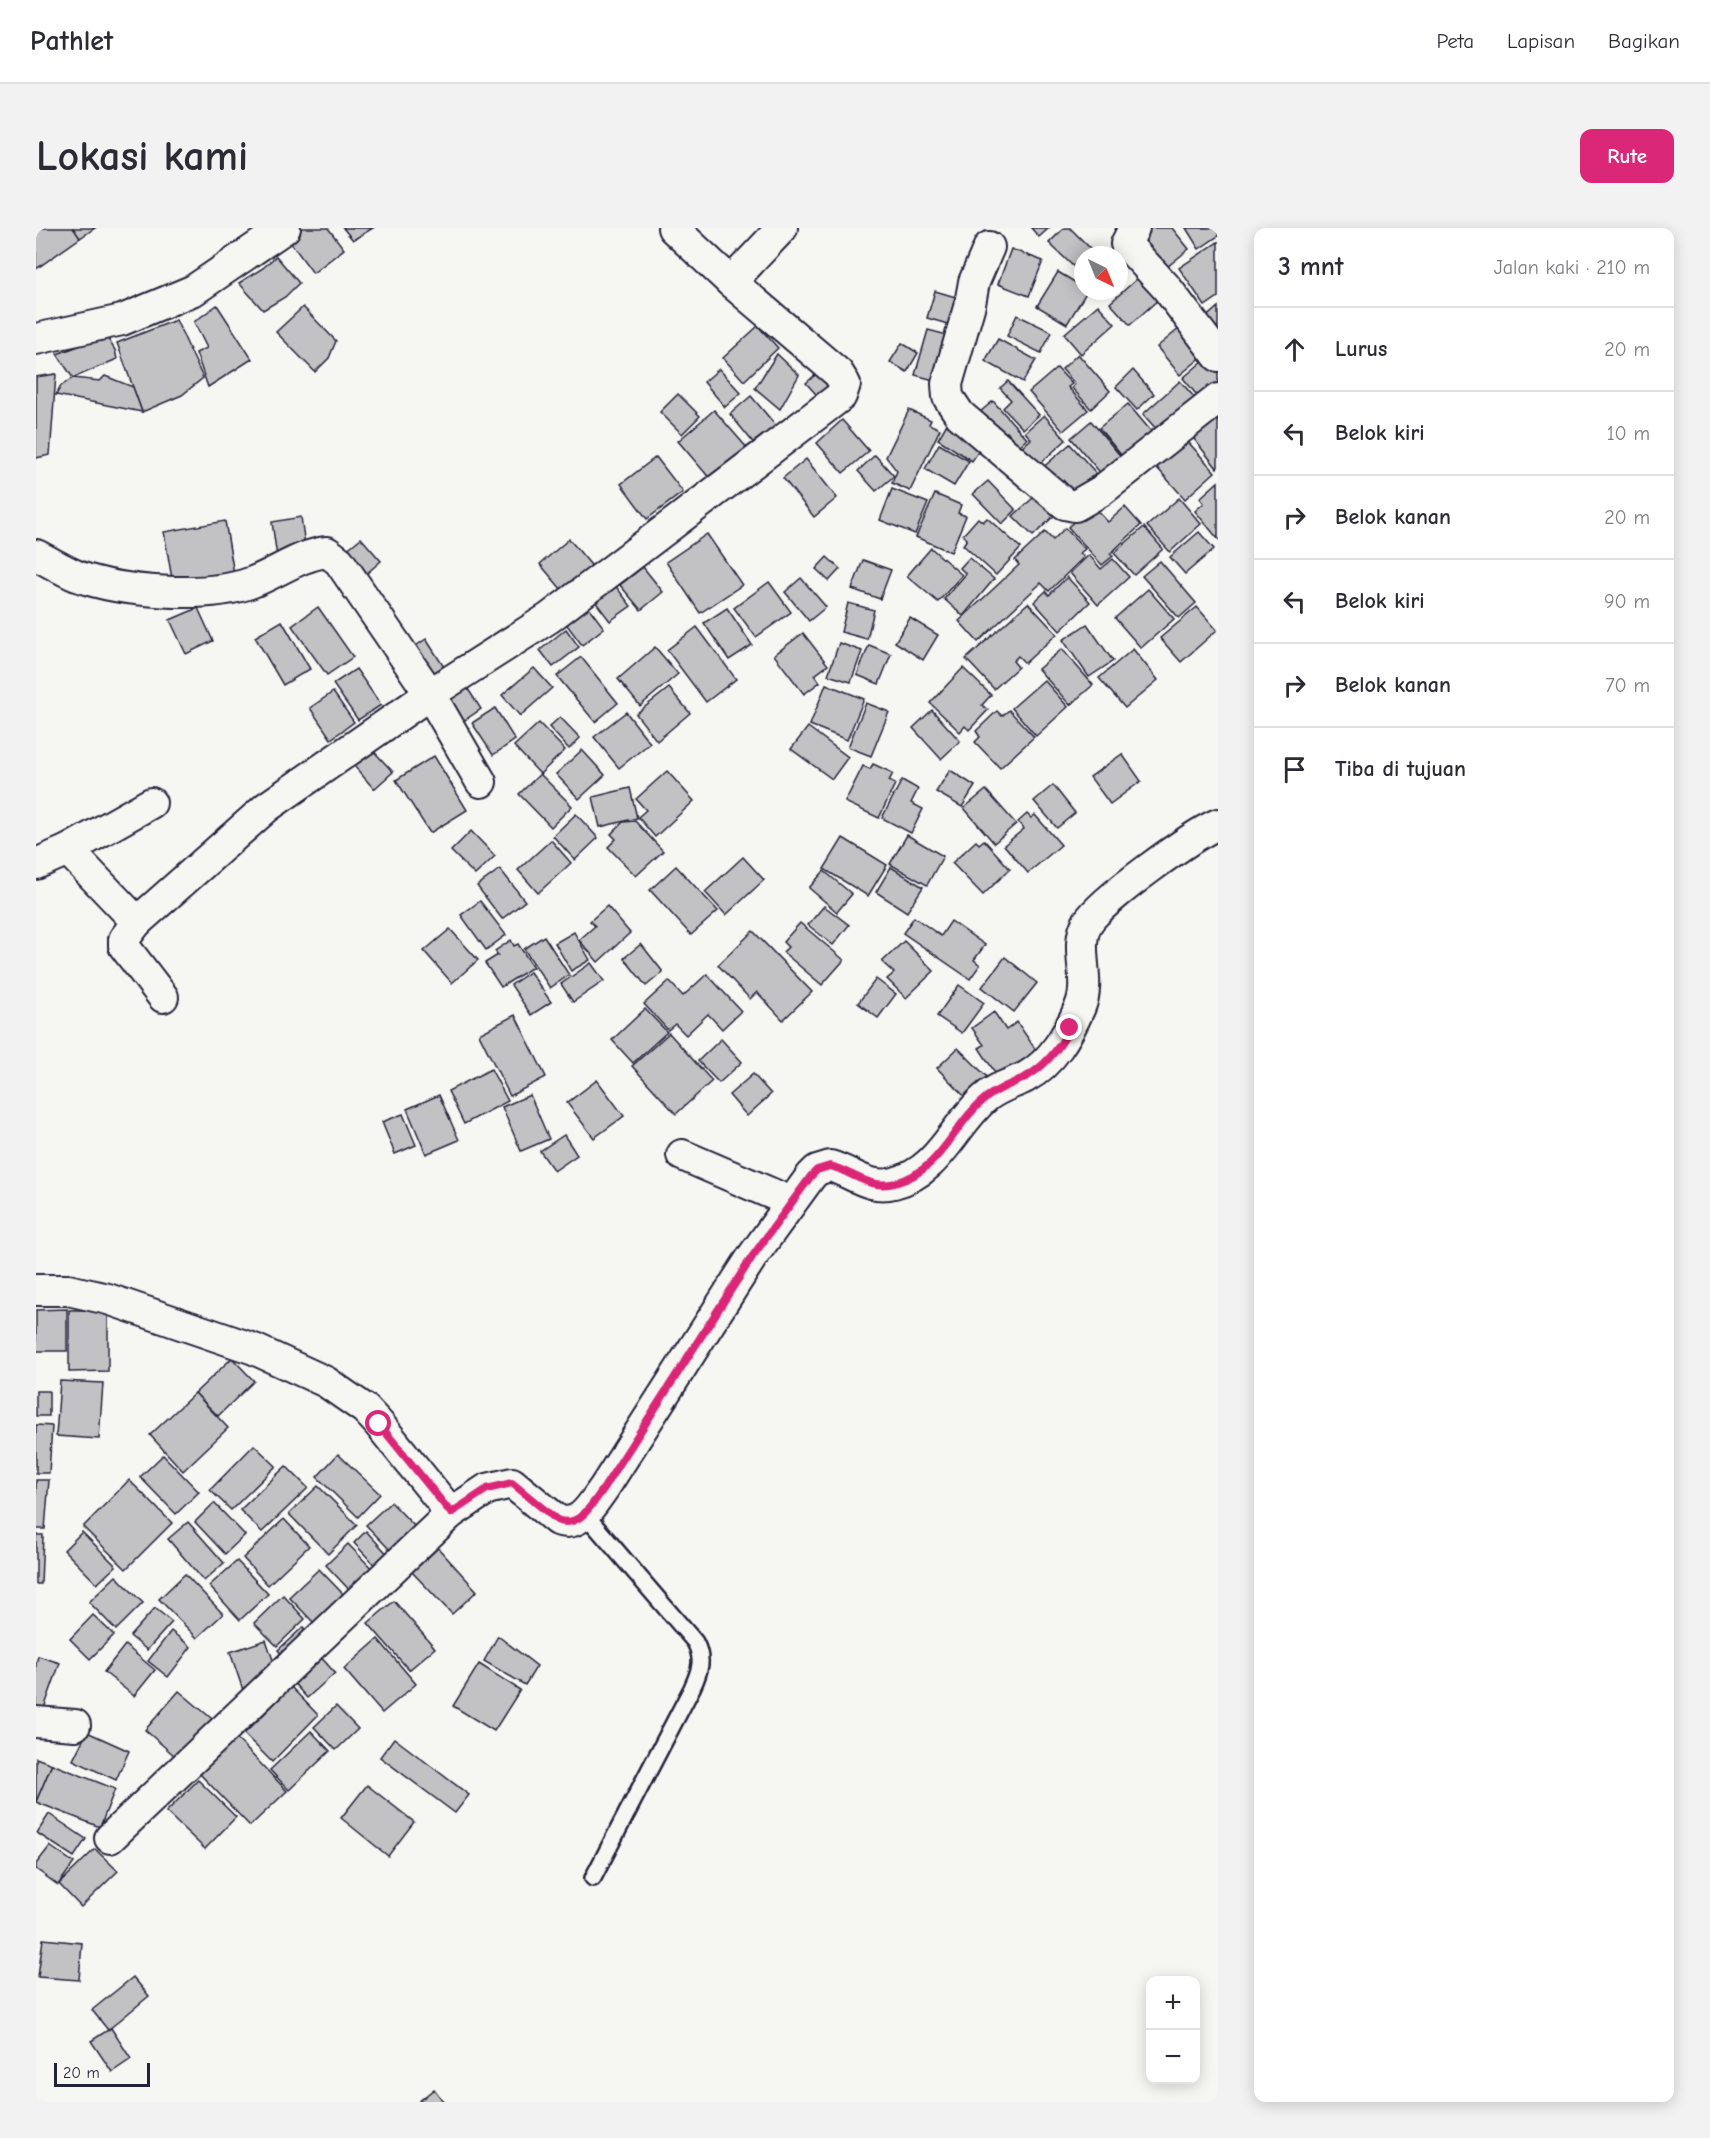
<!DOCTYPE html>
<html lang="id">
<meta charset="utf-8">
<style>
:root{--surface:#fff;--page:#f2f2f3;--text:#2b2b33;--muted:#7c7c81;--line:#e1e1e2;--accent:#db2777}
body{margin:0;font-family:"Comic Neue",sans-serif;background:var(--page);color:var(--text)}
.controls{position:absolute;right:18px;bottom:18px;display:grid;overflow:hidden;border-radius:12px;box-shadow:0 3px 15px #0003}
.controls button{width:54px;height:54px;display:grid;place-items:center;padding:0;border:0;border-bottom:2px solid var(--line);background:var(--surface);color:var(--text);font:30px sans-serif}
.compass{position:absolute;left:1038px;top:18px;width:54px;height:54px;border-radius:50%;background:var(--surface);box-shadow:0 3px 15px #0003;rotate:137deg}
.scale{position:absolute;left:18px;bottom:15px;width:96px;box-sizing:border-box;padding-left:6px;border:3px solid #22223b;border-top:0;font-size:16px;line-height:21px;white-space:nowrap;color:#22223b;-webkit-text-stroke:4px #f6f6f2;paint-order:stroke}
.stop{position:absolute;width:18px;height:18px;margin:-14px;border:4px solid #db2777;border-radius:50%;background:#fff}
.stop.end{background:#db2777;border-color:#fff;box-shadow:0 2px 6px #0008}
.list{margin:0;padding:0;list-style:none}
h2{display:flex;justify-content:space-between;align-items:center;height:78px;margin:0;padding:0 24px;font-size:26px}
h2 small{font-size:20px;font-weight:400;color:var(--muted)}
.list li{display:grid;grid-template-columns:39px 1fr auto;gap:18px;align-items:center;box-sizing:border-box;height:84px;padding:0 24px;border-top:2px solid var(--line)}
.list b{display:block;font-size:22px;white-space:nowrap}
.list em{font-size:20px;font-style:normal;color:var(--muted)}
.icon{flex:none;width:33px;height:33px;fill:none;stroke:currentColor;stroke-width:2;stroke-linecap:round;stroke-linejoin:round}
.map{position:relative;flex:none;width:1182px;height:1874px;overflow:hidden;border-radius:12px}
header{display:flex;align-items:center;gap:36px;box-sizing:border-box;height:84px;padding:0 30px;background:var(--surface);border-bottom:2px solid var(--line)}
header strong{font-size:28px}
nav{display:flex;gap:33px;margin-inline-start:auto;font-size:21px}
.intro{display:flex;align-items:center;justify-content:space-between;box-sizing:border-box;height:144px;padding:0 36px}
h1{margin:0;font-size:42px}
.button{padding:15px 27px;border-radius:12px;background:var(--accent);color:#fff;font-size:21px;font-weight:700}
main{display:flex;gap:36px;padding:0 36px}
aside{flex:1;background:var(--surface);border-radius:12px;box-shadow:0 3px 15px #0003}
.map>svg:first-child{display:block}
.building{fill:#c2c2c4;stroke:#22223b;stroke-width:1.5}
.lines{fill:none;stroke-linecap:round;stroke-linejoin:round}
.service-casing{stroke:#22223b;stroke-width:20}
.minor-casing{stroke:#22223b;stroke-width:34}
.service{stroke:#f6f6f2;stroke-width:15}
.minor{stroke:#f6f6f2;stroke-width:30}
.route{stroke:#db2777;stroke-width:8}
</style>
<header>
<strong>Pathlet</strong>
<nav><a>Peta</a><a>Lapisan</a><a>Bagikan</a></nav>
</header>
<div class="intro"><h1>Lokasi kami</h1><a class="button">Rute</a></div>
<main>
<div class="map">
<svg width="1182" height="1874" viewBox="0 0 1182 1874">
<rect width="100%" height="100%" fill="#f6f6f2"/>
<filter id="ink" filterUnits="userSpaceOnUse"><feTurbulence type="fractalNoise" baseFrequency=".0167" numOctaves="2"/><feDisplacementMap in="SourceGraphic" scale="12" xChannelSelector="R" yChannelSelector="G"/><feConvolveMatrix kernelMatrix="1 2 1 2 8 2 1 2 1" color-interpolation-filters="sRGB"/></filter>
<g filter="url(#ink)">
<g class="building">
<polygon points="0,0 38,0 44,10 0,41"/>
<polygon points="37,0 59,0 44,10"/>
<polygon points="266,0 292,0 308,21 277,45 252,11"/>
<polygon points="307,0 337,0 317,12"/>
<polygon points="995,0 1013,0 1003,9"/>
<polygon points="1028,0 1034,0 1055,21 1038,39 1013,15"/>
<polygon points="1107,0 1136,0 1153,21 1131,39 1102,4"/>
<polygon points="1150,0 1182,0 1182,8 1163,21"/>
<polygon points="1182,14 1182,69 1169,78 1143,40"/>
<polygon points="975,21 1007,33 993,68 962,56"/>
<polygon points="240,28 263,55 249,69 227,82 203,55 227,40"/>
<polygon points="1022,44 1047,59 1047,63 1051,63 1031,96 1001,78"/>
<polygon points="1103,49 1123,71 1094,97 1074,75"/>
<polygon points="899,63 930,72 922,99 891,90"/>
<polygon points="181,77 216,131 172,159 160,125 171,120 158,94"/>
<polygon points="1062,77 1079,96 1045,126 1028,106"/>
<polygon points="267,79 300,113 293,130 279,144 240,104"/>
<polygon points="1182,79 1182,124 1160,98"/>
<polygon points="981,87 1016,104 1005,125 971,108"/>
<polygon points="140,92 167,150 146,167 106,184 81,115"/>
<polygon points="1150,95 1173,123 1144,147 1121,119"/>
<polygon points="722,98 742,120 708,153 687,130"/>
<polygon points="892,102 915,108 902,153 879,147"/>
<polygon points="70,108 79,122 81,131 37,150 21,126"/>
<polygon points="962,111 1000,132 987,154 949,133"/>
<polygon points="866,115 882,125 871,144 854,134"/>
<polygon points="741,126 763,147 744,181 719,160"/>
<polygon points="1042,126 1074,163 1055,181 1036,160 1039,156 1026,141"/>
<polygon points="1174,127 1182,137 1182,164 1168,176 1147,150"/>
<polygon points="1021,140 1036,156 1032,159 1052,182 1027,203 993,164"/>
<polygon points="683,141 705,165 689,179 668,154"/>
<polygon points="785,142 802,160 787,174 770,155"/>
<polygon points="1097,142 1118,166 1101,182 1080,159"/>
<polygon points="20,146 14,227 0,230 0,149"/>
<polygon points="69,148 97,159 106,184 20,167 25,158 37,150 64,153"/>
<polygon points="972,153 1003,187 987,201 967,180 975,172 964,160"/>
<polygon points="1144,153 1166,178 1128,210 1107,186"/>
<polygon points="642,166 664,188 646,206 624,184"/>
<polygon points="715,168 742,200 720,218 694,186"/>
<polygon points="957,173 991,211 983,218 971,204 966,210 944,184"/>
<polygon points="1092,176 1120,209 1090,233 1063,200"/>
<polygon points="678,182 712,221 676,253 642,213"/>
<polygon points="873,182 895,192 893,196 904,201 874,263 856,255 861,243 850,229"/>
<polygon points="1182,185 1182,239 1181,240 1151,202"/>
<polygon points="1008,187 1030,212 1000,239 984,221 995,211 989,204"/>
<polygon points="915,189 950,212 936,233 902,211"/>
<polygon points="806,192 833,223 807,245 781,215"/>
<polygon points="1055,193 1087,231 1067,248 1035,210"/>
<polygon points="1144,205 1179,244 1149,271 1114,232"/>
<polygon points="903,216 933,233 918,258 889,241"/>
<polygon points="1034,216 1060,245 1054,250 1060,257 1045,272 1027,252 1020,259 1004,242"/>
<polygon points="839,227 858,248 840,263 822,243"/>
<polygon points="620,229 647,264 611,291 585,256"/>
<polygon points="770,231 801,270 778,289 747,250"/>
<polygon points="952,253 980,282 966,296 937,266"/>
<polygon points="1182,254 1182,311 1159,283 1168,275 1164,270"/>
<polygon points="1008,260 1026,280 997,308 977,288"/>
<polygon points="856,261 892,275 879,306 844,292"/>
<polygon points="899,266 925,277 922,285 930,288 915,324 880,309"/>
<polygon points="1143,270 1165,296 1134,324 1111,298"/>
<polygon points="1056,277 1072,294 1089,279 1105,297 1074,326 1077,328 1066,337 1032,299"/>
<polygon points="265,289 270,324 241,329 236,294"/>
<polygon points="942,290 947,294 951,290 985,320 960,347 927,317 931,311 927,307"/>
<polygon points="189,293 198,346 137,357 128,304"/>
<polygon points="1108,299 1127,321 1098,347 1078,325"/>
<polygon points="1029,300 1049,321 1044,325 1048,329 1013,363 1005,355 942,414 923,393 983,337 979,332 1009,304 1017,312"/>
<polygon points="1163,304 1178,321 1149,346 1134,329"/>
<polygon points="671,306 706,357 664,385 630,334"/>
<polygon points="325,310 345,333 329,347 309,323"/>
<polygon points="533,311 560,343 531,368 504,336"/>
<polygon points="895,320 926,347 902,374 871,348"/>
<polygon points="1053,327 1065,341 1077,331 1093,349 1062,377 1034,345"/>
<polygon points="791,329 804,341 793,353 780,341"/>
<polygon points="933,330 958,351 927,388 908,371 930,346 924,340"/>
<polygon points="827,332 855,342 844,371 816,361"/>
<polygon points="1124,333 1160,375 1143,390 1106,348"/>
<polygon points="607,339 627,364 605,382 584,357"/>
<polygon points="1031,349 1054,374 1024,403 998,374 1010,363 1013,367"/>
<polygon points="765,350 790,379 773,393 749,364"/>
<polygon points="733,354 755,384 720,409 698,380"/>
<polygon points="578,356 595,378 574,393 558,372"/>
<polygon points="1112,361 1138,391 1105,420 1079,390"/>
<polygon points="812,375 838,382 831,411 805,404"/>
<polygon points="992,375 1021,406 989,435 982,428 977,433 982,439 958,461 930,431"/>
<polygon points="550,376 568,400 546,417 528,393"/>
<polygon points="282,379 317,429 291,447 256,398"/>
<polygon points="1161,379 1181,402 1145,434 1124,410"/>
<polygon points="162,380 177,413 150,426 134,392"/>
<polygon points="691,380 716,417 693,432 668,395"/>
<polygon points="874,390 902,407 887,432 859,414"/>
<polygon points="246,393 274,441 247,457 219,409"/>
<polygon points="1051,396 1077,433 1053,449 1027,412"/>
<polygon points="661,399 700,451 670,474 631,422"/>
<polygon points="530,401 543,419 517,439 504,422"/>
<polygon points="767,405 792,437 779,447 784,454 768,466 738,427"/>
<polygon points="390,411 408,439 392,450 374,422"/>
<polygon points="803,415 826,423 815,454 792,447"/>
<polygon points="833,417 855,426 843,456 821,447"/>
<polygon points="619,419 642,446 604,478 582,451"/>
<polygon points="1026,421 1057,457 1034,477 1002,441"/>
<polygon points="1097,421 1122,452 1089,480 1063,450"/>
<polygon points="545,429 582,475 559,494 521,448"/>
<polygon points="498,440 516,460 484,488 466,467"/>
<polygon points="927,440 955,467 946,477 952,482 933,502 929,498 924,504 894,475"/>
<polygon points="320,441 345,477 322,492 297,456"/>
<polygon points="1008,452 1032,479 1000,508 976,480"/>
<polygon points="428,455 445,481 423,496 405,471"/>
<polygon points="790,456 828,471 811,512 774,497"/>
<polygon points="633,460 654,485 621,513 600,486"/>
<polygon points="297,464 318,494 295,511 274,480"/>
<polygon points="830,475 853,484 835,528 812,519"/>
<polygon points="459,480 479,512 457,527 436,495"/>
<polygon points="896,482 924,513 905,531 877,500"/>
<polygon points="973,482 998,509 964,540 939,514 944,509 940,503 961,483 966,488"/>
<polygon points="590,484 614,515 583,540 558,509"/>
<polygon points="524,489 544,510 533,521 513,499"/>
<polygon points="503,495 529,522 504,546 478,518"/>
<polygon points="772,499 812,529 796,551 755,521"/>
<polygon points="331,516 357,544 338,561 313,532"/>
<polygon points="546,522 569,547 543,571 520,546"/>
<polygon points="1086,526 1105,553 1074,576 1054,549"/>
<polygon points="398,528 431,582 394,605 360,552"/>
<polygon points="837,536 857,545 853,553 859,556 843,590 809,574 827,538 834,541"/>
<polygon points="914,542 939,558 926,579 900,564"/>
<polygon points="631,543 658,573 619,609 602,589 610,582 600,571"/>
<polygon points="504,546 536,578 515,599 483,566"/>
<polygon points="866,552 882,561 875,575 887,581 875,605 846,590"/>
<polygon points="1017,557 1039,585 1021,600 998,573"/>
<polygon points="594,560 601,590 564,599 557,569"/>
<polygon points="950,562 980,596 958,615 928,580"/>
<polygon points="540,586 562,610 539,632 517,608"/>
<polygon points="991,586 995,590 999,587 1025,617 992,645 968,617 988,601 982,594"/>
<polygon points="599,593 627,623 600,648 572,619 580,611 575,606 587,594"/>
<polygon points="435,603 459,628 439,647 415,623"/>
<polygon points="871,607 907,628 891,657 854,636"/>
<polygon points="807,610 851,637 832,668 788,641"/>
<polygon points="515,612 535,635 502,665 482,642"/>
<polygon points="948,612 974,641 947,667 916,635 940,613 943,616"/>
<polygon points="707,629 728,652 690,687 669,664"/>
<polygon points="640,638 682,683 655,707 614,662"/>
<polygon points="855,639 887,659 871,684 840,664"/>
<polygon points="464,641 489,673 466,691 441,658"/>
<polygon points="788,643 816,666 801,684 773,660"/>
<polygon points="444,673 470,707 450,722 425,687"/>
<polygon points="571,678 594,705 562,734 543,712 559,698 554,693"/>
<polygon points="788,678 813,697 797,717 772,697"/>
<polygon points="878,689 905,708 915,693 949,717 938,732 944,737 934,751 867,705"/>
<polygon points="764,695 808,732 786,757 747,724 752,719 747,714"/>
<polygon points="414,701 442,732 416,755 388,723"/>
<polygon points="717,703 776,764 747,792 721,764 714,771 682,737"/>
<polygon points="538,704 554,732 535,743 519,715"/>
<polygon points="508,708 533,747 514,760 488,721"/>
<polygon points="475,712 478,718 482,716 497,739 465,759 449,735 462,727 459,723"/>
<polygon points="868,713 898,743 870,770 851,751 858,745 846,734"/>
<polygon points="605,716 627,744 610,758 588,730"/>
<polygon points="969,729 1001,755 978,784 946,759"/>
<polygon points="555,735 568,753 537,774 525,756"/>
<polygon points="494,744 515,774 495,787 475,757"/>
<polygon points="671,746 705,783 686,801 672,786 650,807 639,796 632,802 608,776 633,753 647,768"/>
<polygon points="840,751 860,766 842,790 822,775"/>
<polygon points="923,757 948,775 926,805 901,788"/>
<polygon points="609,781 631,804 597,835 576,812"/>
<polygon points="958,784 970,802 981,794 1002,825 964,852 943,820 948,817 936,800"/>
<polygon points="479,787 510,849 474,868 443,806"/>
<polygon points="633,805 676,853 640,886 596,838"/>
<polygon points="685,811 706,834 683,855 662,833"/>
<polygon points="922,820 952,850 931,871 901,840"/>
<polygon points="455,841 472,873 428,896 412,863"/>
<polygon points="717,846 735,866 711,888 693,867"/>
<polygon points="561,852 588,888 558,910 531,875"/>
<polygon points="403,867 423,912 390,926 371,881"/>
<polygon points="494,867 513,911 485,923 466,879"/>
<polygon points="367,886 380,917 359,926 346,894"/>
<polygon points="528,907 541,927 518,943 504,923"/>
<polygon points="31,1081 31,1123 0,1123 0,1082"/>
<polygon points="33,1082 72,1082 72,1143 33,1144"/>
<polygon points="196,1130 218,1153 182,1188 159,1165"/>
<polygon points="24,1153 67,1155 63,1211 20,1208"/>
<rect x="0" y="1163" width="13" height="25"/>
<polygon points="159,1165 192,1200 147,1243 114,1207"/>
<polygon points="0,1197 16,1198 13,1245 0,1245"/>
<polygon points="218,1217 240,1238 195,1282 174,1262"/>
<polygon points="302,1226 344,1266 322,1289 281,1249"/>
<polygon points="127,1227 163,1264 140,1286 104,1249"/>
<polygon points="250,1238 272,1260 226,1304 204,1282"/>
<polygon points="0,1252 13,1252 9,1301 0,1301"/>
<polygon points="93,1252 136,1295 90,1341 47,1299"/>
<polygon points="282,1258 321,1297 292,1326 253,1286"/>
<polygon points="355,1274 383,1303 358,1326 330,1297"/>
<polygon points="178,1275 209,1307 189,1326 159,1294"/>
<polygon points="248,1291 273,1318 232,1357 207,1330"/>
<polygon points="152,1294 188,1335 168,1353 132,1311"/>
<polygon points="330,1303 357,1332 345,1344 318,1315"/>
<polygon points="46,1304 80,1338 61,1356 28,1322"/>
<polygon points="0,1307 7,1307 5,1356 0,1356"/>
<polygon points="312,1316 342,1347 320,1369 290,1337"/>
<polygon points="402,1320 441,1363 416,1386 376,1344"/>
<polygon points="201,1333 232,1366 204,1392 173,1358"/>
<polygon points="283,1341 308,1367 278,1395 253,1369"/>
<polygon points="149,1346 187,1386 161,1410 123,1371"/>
<polygon points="80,1348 107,1375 80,1402 53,1374"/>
<polygon points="247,1367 269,1391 241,1418 218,1395"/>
<polygon points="358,1373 399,1420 373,1442 332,1395"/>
<polygon points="119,1380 136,1394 111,1422 94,1408"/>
<polygon points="57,1387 78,1407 54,1431 34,1411"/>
<polygon points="267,1399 278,1411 253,1434 242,1422"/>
<polygon points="135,1403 155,1419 132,1449 112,1433"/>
<polygon points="462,1408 501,1438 489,1457 448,1433"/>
<polygon points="342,1411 380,1456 346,1485 308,1441"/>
<polygon points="230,1412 243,1449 207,1462 194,1424"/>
<polygon points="89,1417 119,1442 98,1468 68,1444"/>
<polygon points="283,1427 299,1445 271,1470 255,1452"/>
<polygon points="2,1428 24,1435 6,1486 0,1484 0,1436"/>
<polygon points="443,1436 484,1462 458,1503 417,1478"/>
<polygon points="255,1459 282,1487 236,1534 208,1506"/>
<polygon points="143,1463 181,1495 147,1535 109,1502"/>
<polygon points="300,1478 322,1501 300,1522 278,1499"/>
<polygon points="275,1503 294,1523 253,1562 234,1542"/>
<polygon points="51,1504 93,1523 80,1552 37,1532"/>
<polygon points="199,1509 251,1563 214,1598 162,1544"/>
<polygon points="358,1510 433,1567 419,1585 344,1529"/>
<polygon points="0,1530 16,1536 0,1574"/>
<polygon points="16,1536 79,1561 64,1599 0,1574"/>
<polygon points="162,1552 200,1589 169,1621 130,1584"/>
<polygon points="331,1557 378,1594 352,1628 305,1590"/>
<polygon points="13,1586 50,1611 38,1629 1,1605"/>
<polygon points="14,1618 38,1635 22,1657 0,1641 0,1636"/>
<polygon points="59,1621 82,1643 45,1679 23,1656"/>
<polygon points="7,1711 46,1715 43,1752 2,1749"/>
<polygon points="97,1749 113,1768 72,1802 56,1782"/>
<polygon points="75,1800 95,1831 76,1844 55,1813"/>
<polygon points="398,1861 408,1874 382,1874"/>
</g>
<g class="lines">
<defs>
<path id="service" d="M549 1286 659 1414C668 1431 664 1443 656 1460L557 1650"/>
<g id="minor">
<polyline points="1098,0 1090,16 1130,59 1182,128"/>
<polyline points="953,19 938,54 934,76 911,156 912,169 924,187 1029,276 1039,278 1065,263 1182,171"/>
<polyline points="695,54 746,0"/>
<polyline points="0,111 86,92 158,62 249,0"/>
<path d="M0 327C14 334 27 342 41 348 85 364 169 371 214 355 240 346 263 327 291 324L303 333 394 466 445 554"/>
<polyline points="32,622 115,575"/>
<polyline points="0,636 32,622 101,694 231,579 394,466 513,390 805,168 809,156 802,145 695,54 637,0"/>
<polyline points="101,694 88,711 88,718 127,769"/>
<polyline points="646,927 755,974"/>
<polyline points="0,1062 32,1062 72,1071 218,1121 290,1154 329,1181 343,1196 415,1285"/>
<polyline points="0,1494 39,1497"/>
<path d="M74 1610 415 1285 451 1261 476 1255 521 1292C544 1301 556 1276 568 1260L716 1029 775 948 781 942 794 938C816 944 833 962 858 955 904 943 917 898 949 870 961 859 976 856 990 849 1017 834 1032 806 1044 779 1056 751 1037 719 1052 694 1066 672 1156 607 1182 596"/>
</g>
</defs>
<use href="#service" class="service-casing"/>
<use href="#minor" class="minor-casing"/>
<use href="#service" class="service"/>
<use href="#minor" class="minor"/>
</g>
</g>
<g class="lines" filter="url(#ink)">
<path class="route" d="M343 1196 415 1285 451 1261 476 1255 521 1292C544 1301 556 1276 568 1260L716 1029 775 948 781 942 794 938C817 944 834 962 859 955 908 941 916 896 951 869 963 860 975 856 988 850 1009 839 1023 821 1034 800"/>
</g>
</svg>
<div class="controls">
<button>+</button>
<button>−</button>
</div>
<svg class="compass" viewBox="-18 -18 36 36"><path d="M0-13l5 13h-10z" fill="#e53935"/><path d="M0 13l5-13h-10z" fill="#7c7c81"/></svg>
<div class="scale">20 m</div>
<div class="stop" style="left:343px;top:1196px"></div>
<div class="stop end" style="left:1034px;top:800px"></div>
</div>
<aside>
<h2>3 mnt<small>Jalan kaki · 210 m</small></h2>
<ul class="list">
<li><svg class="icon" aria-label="ahead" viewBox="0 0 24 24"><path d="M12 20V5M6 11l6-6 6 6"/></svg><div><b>Lurus</b></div><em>20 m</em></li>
<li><svg class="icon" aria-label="left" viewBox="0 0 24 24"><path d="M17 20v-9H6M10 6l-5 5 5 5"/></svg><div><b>Belok kiri</b></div><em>10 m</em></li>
<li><svg class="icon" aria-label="right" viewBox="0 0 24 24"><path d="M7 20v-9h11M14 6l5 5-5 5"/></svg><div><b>Belok kanan</b></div><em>20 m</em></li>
<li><svg class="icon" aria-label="left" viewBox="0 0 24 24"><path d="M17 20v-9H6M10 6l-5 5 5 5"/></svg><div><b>Belok kiri</b></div><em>90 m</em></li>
<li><svg class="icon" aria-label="right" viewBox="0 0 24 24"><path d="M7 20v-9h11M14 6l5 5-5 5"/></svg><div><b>Belok kanan</b></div><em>70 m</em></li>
<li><svg class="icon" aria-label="arrive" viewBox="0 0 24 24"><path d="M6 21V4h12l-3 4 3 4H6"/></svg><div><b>Tiba di tujuan</b></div></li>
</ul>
</aside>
</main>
